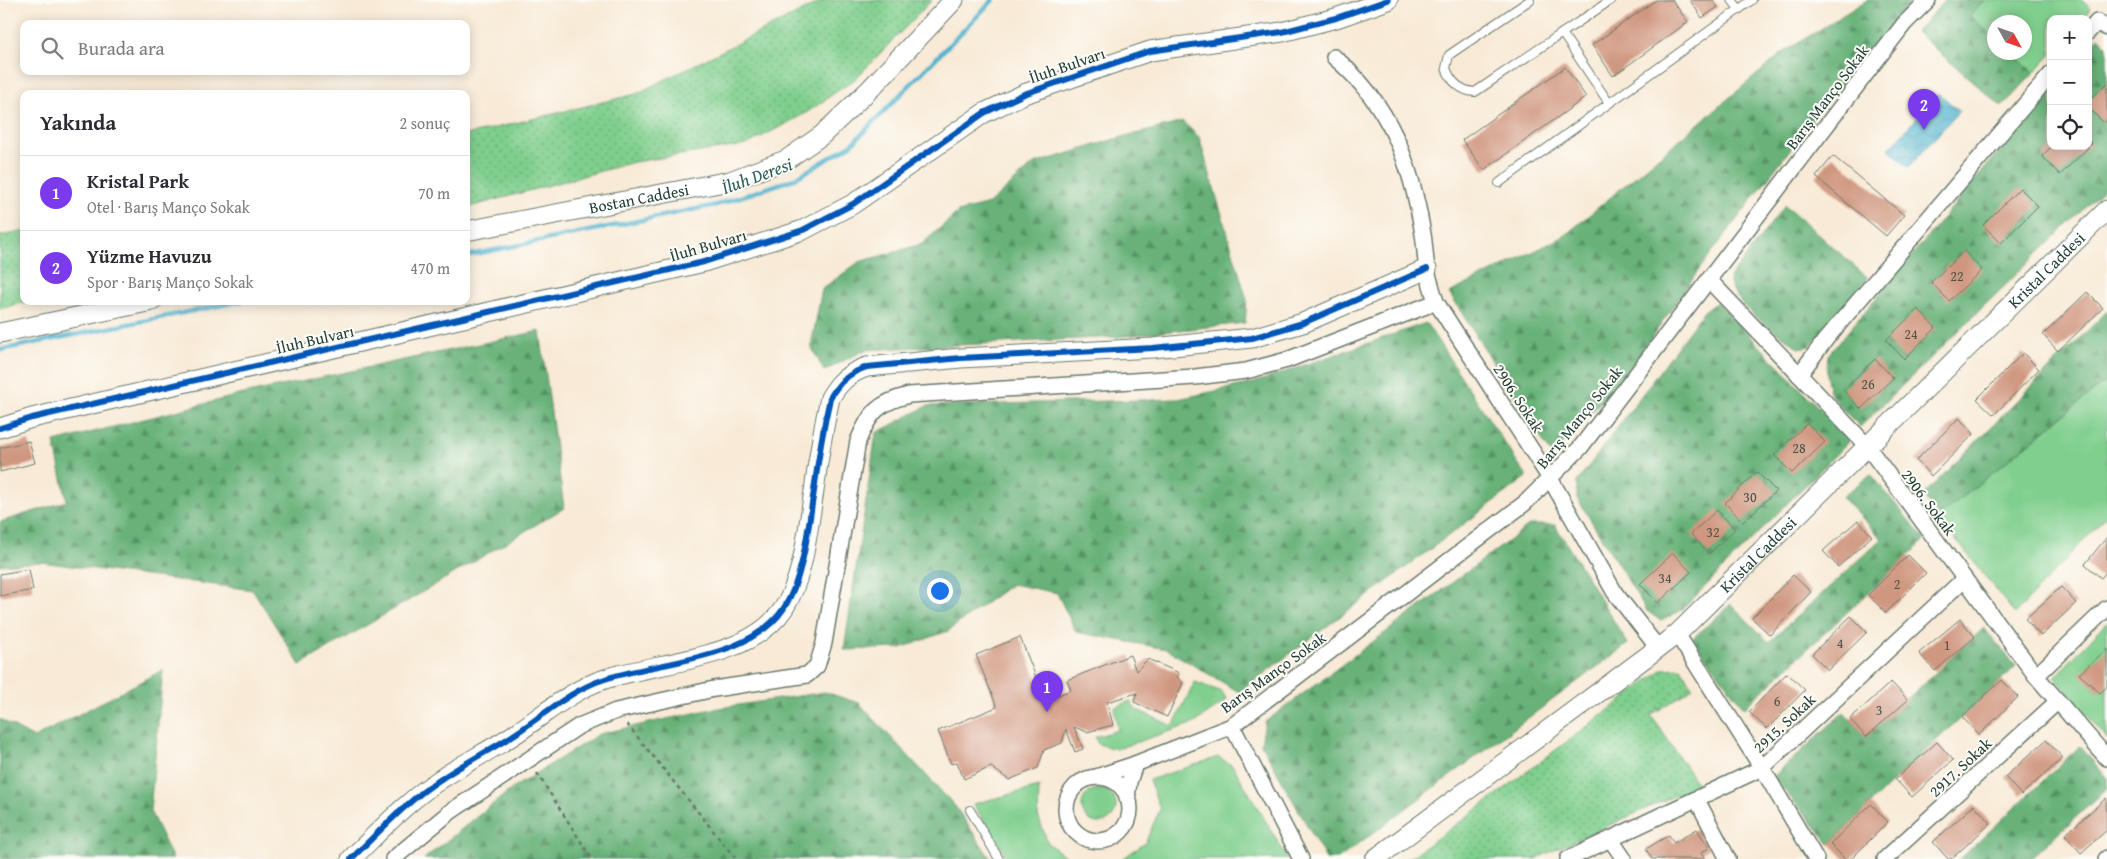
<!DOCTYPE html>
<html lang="tr">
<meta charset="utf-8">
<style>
:root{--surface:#fff;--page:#f2f2f3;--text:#2b2b33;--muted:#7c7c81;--line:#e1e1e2;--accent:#7c3aed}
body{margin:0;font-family:"Gentium Book Plus",serif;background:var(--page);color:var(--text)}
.controls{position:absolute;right:15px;top:15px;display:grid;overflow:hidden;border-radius:10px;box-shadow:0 2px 12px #0003}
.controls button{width:45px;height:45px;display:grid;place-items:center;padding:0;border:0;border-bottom:1px solid var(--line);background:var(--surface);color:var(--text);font:25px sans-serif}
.compass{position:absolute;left:1987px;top:15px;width:45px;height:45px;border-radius:50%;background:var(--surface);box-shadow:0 2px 12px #0003;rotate:130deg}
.you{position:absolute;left:939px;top:590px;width:18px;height:18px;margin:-12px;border:4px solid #fff;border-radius:50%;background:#1a73e8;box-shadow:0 0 0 8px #1a73e833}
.badge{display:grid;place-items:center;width:32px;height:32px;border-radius:50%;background:var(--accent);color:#fff;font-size:16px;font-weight:700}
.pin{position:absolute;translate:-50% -41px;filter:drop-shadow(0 1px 2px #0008)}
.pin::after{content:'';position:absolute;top:26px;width:18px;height:15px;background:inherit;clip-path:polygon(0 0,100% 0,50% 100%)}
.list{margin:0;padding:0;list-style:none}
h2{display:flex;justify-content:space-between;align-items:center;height:65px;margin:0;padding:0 20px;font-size:21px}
h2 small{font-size:16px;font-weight:400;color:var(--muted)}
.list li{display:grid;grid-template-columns:32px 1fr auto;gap:15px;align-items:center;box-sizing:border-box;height:75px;padding:0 20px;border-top:1px solid var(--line)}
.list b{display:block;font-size:19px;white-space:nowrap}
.list p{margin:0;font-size:16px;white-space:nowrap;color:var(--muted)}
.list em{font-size:16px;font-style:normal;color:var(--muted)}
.icon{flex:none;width:28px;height:28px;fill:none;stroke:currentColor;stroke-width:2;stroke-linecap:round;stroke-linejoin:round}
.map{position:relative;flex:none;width:2107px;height:859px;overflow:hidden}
.search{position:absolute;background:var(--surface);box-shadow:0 2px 12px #0003;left:20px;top:20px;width:450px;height:55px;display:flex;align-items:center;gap:12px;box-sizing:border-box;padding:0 18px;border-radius:10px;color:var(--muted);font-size:19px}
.panel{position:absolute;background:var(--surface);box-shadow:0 2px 12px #0003;left:20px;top:90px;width:450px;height:215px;border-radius:10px}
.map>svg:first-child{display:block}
.grass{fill:#80cf8e;stroke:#508661}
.forest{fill:url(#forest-firs);stroke:#447856}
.park{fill:url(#park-dots);stroke:#508661}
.water{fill:url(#water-waves);stroke:#387882}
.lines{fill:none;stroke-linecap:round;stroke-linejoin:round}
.stream{stroke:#50b3cf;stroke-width:4.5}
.building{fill:#d09780}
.service-casing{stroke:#6b7a6d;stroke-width:10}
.minor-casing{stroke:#6b7a6d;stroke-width:18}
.tertiary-casing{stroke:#6b7a6d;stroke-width:21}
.path{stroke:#6b7a6d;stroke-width:2.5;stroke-dasharray:4 4;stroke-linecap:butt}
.service{stroke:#fff;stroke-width:8}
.minor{stroke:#fff;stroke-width:15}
.tertiary{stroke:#fff;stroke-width:19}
.cycleway-casing{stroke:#fdfcf7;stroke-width:9}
.cycleway{stroke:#0057b8;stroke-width:6}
.labels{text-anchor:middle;stroke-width:4;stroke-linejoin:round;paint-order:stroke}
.number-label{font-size:14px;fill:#4b5447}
.street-label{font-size:16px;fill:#1f3d34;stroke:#fdfcf7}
.water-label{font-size:18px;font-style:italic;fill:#2e6062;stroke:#fdfcf7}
</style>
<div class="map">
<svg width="2107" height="859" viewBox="0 0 2107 859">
<defs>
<pattern id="forest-firs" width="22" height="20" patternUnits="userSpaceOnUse" patternTransform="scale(1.25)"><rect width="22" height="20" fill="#68b279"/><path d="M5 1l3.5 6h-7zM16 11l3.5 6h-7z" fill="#559264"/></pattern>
<pattern id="park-dots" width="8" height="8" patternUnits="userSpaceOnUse" patternTransform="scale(1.25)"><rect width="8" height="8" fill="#80cf8e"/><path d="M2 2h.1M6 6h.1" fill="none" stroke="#68a975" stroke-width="1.8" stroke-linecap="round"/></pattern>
<pattern id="water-waves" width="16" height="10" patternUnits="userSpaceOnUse" patternTransform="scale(1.25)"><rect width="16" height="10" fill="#50b3cf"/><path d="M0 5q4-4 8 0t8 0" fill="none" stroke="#4293a9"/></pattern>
</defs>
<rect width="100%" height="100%" fill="#fdfcf7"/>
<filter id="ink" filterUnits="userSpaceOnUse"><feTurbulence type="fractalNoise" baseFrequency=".02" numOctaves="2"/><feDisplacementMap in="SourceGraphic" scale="10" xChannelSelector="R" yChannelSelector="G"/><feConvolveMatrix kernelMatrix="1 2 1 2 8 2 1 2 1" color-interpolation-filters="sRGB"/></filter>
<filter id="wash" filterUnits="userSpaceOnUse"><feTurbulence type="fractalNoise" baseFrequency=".0096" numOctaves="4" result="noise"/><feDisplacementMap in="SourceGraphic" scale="20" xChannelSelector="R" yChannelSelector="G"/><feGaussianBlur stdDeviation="1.12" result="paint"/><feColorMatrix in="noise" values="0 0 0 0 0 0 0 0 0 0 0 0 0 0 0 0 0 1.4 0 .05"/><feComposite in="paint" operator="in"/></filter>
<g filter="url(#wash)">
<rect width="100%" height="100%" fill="#f8ead6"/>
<g class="grass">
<polygon points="1984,0 2081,0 2091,8 2082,19 2051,19 2051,54 2034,73 2011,53 2024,52 2024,22 1994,22 1994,38 1970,16"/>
<polygon points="2107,380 2107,515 2015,614 1938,517"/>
<polygon points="2107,622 2107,739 2055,677"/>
<polygon points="1195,682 1222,692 1227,700 1195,723 1116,749 1098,744 1095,737 1118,730 1114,708 1130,701 1137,710 1173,726"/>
<polygon points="1218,757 1233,766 1288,859 1122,859 1145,843 1160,809 1149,780"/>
<polygon points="1039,787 1038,816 1048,843 1069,859 1008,859 973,804"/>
<circle cx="1099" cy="806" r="17"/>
</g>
<g class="forest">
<polygon points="1867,0 1913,0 1820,110 1703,264 1624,377 1552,455 1449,293 1563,237 1784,52"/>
<polygon points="1945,0 1984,0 1970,16 1994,38 1994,52 2011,53 2034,73 2002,107 1916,32"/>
<path d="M2098 37 2107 46V186L1860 427C1834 400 1823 395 1828 355L2051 90V146H2088V47Z"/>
<polygon points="1183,122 1199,137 1247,300 1245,323 1116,337 865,350 824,371 811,346 822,289 859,262 922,244 958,212 989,204 1034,164 1115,139"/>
<path d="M1785 205 1868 278 1810 346 1799 348C1774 329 1737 311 1729 279Z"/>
<polygon points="1717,302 1850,440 1683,609 1661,621 1647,611 1577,498 1577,482 1704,311"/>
<polygon points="2107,311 2107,380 1938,517 1923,495"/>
<polygon points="1426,323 1527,477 1239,692 1166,649 1076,632 1057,593 1012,584 948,631 901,648 844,650 876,433 927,406 1178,399 1253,383"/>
<polygon points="540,331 564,508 300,665 253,590 41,562 0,565 0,522 67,501 54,442 243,394"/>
<polygon points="1871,474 1925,540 1744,708 1692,639 1731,604 1769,642 1882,539 1842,497"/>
<polygon points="1530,525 1555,525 1628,644 1338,859 1326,859 1261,744 1265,722"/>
<polygon points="1984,628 2016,666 1895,779 1830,844 1773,777 1844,712 1866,737"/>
<polygon points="163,670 150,811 173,859 0,859 0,719 34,738"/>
<polygon points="825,692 859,703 955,806 991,859 424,859 513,788 599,734 712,709"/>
<polygon points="2080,746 2107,778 2107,789 2030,859 1960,859"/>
</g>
<g class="park">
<polygon points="824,0 932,0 855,79 806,113 746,145 634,162 466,208 466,135 636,94"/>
<polygon points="24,231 24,301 29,301 0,309 0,236"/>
<polygon points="1681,668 1693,688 1651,715 1698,785 1535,859 1408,859 1475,811 1663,669"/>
</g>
<polygon class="water" points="1939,93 1959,111 1909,167 1889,149"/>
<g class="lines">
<g class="stream">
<polyline points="466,256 716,205 794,179 851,145 993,0"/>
<polyline points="0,350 242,301"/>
</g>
</g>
<g id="blocks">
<g class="building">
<polygon points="1656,0 1672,0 1688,22 1613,76 1592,45"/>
<polygon points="1690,0 1713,0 1718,7 1702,18"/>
<polygon points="1565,67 1586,97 1484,170 1462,140"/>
<polygon points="2107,83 2107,119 2104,123 2088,107 2088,101"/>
<polygon points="2088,140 2092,144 2060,175 2042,156 2052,146 2088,146"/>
<polygon points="1833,156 1904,215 1886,236 1816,177"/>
<polygon points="2020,188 2038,206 2001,243 1983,225"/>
<polygon points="1964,251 1982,270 1949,301 1931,282"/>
<polygon points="2087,292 2103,308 2058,351 2043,335"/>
<polygon points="1918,309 1936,328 1904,359 1886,340"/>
<polygon points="2023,353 2039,369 1994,415 1977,399"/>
<polygon points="1875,359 1893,378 1861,409 1843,390"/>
<polygon points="1959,418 1974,434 1931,476 1916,460"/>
<polygon points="1807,423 1825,442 1792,473 1774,455"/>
<polygon points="29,441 35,463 0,472 0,448"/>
<polygon points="1757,472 1776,491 1743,522 1725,503"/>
<polygon points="1717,510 1735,529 1709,554 1691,534"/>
<polygon points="1858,520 1872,536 1838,567 1823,551"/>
<polygon points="2107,537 2107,571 2101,578 2085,564"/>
<polygon points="1673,553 1691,572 1658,603 1640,584"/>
<polygon points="1908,555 1926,573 1886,613 1868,595"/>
<polygon points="29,569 33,590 0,596 0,574"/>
<polygon points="1793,575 1811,592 1770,635 1752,618"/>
<polygon points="2061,587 2076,603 2041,636 2025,619"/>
<polygon points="1851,616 1867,632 1828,670 1812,654"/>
<polygon points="1960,619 1975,637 1935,671 1919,653"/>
<polygon points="1020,637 1045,700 1071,690 1067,680 1130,655 1136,671 1148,659 1179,673 1177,677 1183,683 1167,717 1134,702 1137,693 1107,702 1113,725 1087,732 1074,727 1083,749 1075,752 1066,729 1062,743 1044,750 1038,768 1009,780 991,767 964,779 957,762 951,764 938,731 997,707 976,655"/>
<polygon points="2107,649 2107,687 2100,693 2079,674"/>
<polygon points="1787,673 1805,690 1767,729 1749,712"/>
<polygon points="2002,680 2018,697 1979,735 1962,717"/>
<polygon points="1891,682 1908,700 1866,737 1850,719"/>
<polygon points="2046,740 2063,758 2021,795 2005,777"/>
<polygon points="1937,742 1953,760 1912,797 1895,779"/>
<polygon points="2106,798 2107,830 2081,853 2065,835"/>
<polygon points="1871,804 1888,822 1851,859 1845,859 1830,844"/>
<polygon points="1974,805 1991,823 1951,859 1948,859 1933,842"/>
<polygon points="1697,829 1709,848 1701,853 1705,859 1652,859 1646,849 1669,835 1674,843"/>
</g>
</g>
</g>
<g filter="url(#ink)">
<use href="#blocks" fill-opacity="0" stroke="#6b7a6d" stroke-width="1"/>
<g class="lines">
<defs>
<g id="service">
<path d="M1530 0 1449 55 1446 68C1451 82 1461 91 1475 92L1611 0"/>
<polyline points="1732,0 1739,9"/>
<polyline points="1562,33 1609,103"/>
<polyline points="1499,183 1752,0"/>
<polyline points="970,810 999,859"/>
</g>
<g id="minor">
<polyline points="2088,32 2097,22 2107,28"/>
<path d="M1334 57C1391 105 1411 163 1423 234 1425 246 1425 257 1427 269 1429 280 1433 291 1436 302L1551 480 1615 593 1658 648"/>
<polyline points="1709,280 1867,446 2036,676 2107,758"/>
<polyline points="1799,375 1826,339 2051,74"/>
<polyline points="1677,634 1762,768 1816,859"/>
<polyline points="2036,676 2107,608"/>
<polyline points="1232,726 1301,859"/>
<polyline points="1135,764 1232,726 1525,503 1580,448 1904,24 1928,0"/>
<polyline points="1096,777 1135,764 1129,782 1127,798"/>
<circle cx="1098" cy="809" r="32"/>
<polyline points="1697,800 1728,859"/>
<polyline points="1611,840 1624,859"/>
<path d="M393 859 450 812 579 726 616 711 714 689 807 675 817 666 824 643 858 441C870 412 878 403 909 395L1195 377 1246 371 1287 360 1436 302"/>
<polyline points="1568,859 1762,768 1964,579"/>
<polyline points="1885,859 2058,701"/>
<polyline points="2106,859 2107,858"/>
</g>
<g id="tertiary">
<path id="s1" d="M466 231 730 181 786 160 822 135 870 89 954 0"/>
<polyline points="0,333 152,301"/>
<polyline points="0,428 32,418 704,262 803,230 853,204 984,113 1024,94 1150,51 1282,32 1336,18 1388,0"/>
<path d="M351 859C379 832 408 800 441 779 466 762 493 749 518 732 546 713 573 689 605 679 660 661 750 660 784 608 804 577 808 527 814 491 818 460 823 429 830 398 839 382 849 373 867 367L961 358 1153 348 1252 338 1303 323 1427 269"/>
<path id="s2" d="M1375 859 1677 634 2107 210"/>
</g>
</defs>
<use href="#service" class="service-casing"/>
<use href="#minor" class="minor-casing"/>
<use href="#tertiary" class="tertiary-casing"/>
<g class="path">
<polyline points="627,724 736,859"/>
<polyline points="537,773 592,859"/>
</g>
<use href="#service" class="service"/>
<use href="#minor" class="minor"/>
<use href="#tertiary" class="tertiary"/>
<defs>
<g id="cycleway">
<polyline points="0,428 32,418 704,262 803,230 853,204 984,113 1024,94 1150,51 1282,32 1336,18 1388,0"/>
<path d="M351 859C379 832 408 800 441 779 466 762 493 749 518 732 546 713 573 689 605 679 660 661 750 660 784 608 804 577 808 527 814 491 818 460 823 429 830 398 839 382 849 373 867 367L961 358 1153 348 1252 338 1303 323 1427 269"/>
</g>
</defs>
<use href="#cycleway" class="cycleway-casing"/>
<use href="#cycleway" class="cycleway"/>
</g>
</g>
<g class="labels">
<g class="number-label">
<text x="1957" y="281">22</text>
<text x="1911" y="339">24</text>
<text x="1868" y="389">26</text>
<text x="1799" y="453">28</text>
<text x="1750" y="502">30</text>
<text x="1713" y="537">32</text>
<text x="1665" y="583">34</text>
<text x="1897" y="589">2</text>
<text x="1840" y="648">4</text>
<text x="1947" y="650">1</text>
<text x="1777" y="706">6</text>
<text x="1879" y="715">3</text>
</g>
<g class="street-label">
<text transform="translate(1067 65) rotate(-19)" y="6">İluh Bulvarı</text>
<text transform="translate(1827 97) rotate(-53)" y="6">Barış Manço Sokak</text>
<text dy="6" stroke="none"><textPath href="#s1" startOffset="176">Bostan Caddesi</textPath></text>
<text transform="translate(708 245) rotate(-16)" y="6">İluh Bulvarı</text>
<text dy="6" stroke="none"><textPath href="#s2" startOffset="895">Kristal Caddesi</textPath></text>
<text transform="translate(315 339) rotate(-13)" y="6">İluh Bulvarı</text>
<text transform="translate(1519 398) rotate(57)" y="6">2906. Sokak</text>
<text transform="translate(1579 417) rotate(-51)" y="6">Barış Manço Sokak</text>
<text transform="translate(1929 502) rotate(53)" y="6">2906. Sokak</text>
<text dy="6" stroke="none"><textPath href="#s2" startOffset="490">Kristal Caddesi</textPath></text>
<text transform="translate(1273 672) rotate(-36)" y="6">Barış Manço Sokak</text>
<text transform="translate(1784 723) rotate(-43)" y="6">2915. Sokak</text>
<text transform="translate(1960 767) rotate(-43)" y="6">2917. Sokak</text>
</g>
<g class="water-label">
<text transform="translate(757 176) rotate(-20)" y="6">İluh Deresi</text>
</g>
</g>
</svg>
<div class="controls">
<button>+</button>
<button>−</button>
<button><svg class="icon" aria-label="locate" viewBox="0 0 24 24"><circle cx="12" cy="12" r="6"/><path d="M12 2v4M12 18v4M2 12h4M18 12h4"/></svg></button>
</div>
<svg class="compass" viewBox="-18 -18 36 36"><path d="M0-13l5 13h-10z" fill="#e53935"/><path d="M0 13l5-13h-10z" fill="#7c7c81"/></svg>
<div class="you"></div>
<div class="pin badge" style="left:1047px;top:712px">1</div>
<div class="pin badge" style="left:1924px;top:130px">2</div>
<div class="search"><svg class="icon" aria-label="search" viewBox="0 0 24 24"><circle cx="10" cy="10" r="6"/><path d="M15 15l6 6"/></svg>Burada ara</div>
<section class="panel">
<h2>Yakında<small>2 sonuç</small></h2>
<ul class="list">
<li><span class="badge">1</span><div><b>Kristal Park</b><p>Otel · Barış Manço Sokak</p></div><em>70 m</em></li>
<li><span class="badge">2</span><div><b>Yüzme Havuzu</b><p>Spor · Barış Manço Sokak</p></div><em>470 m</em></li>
</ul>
</section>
</div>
